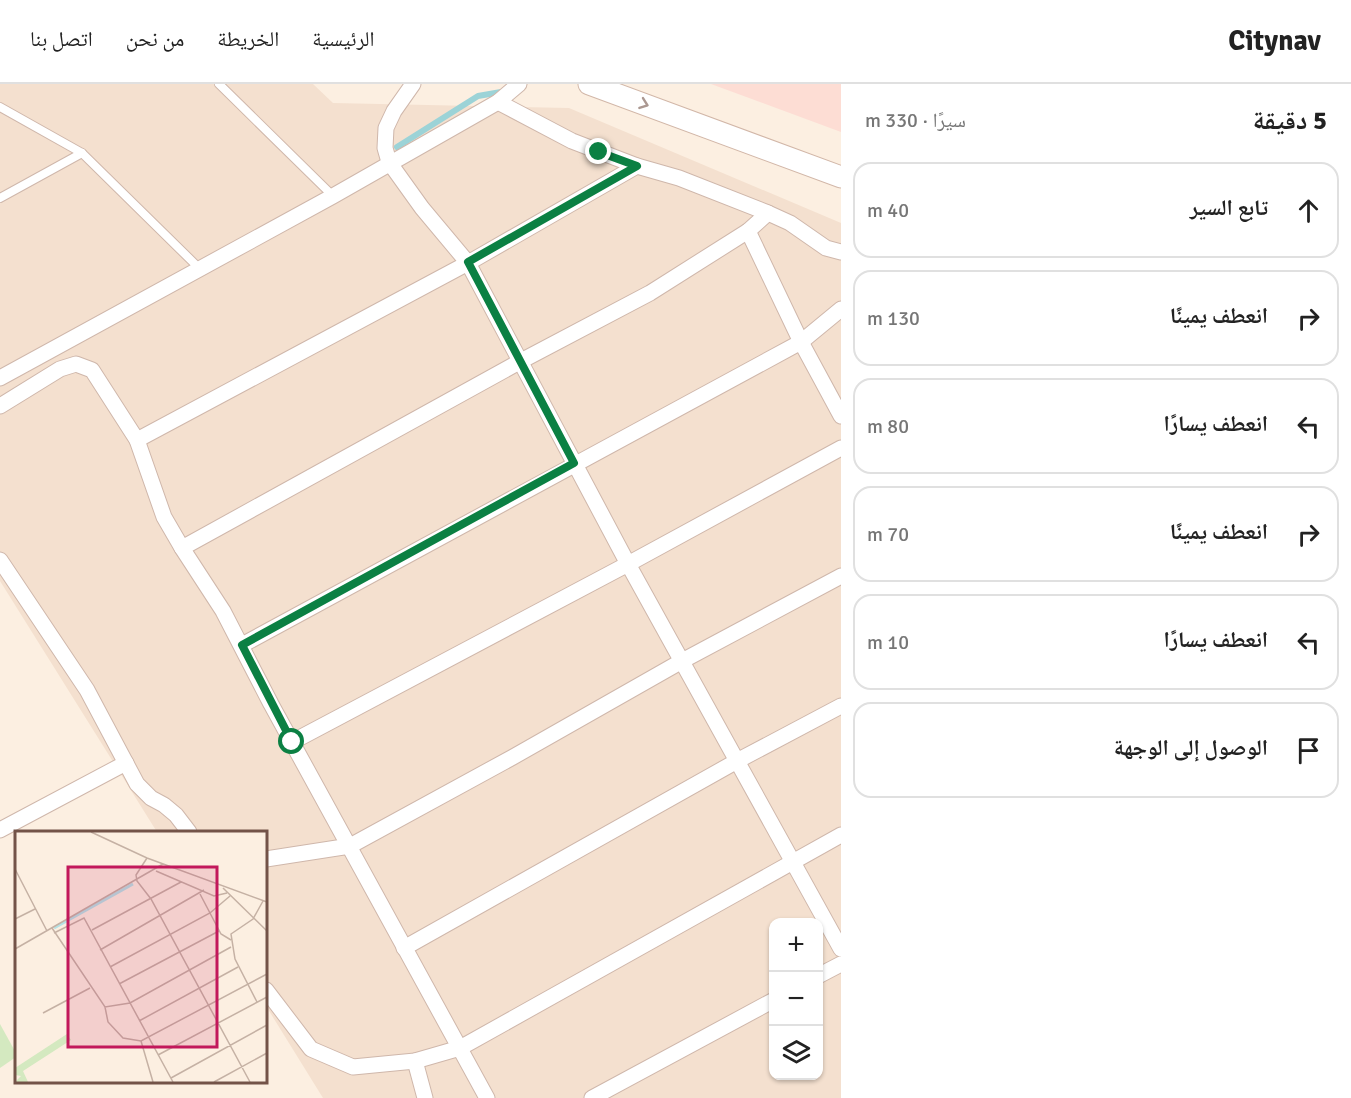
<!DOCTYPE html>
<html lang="ar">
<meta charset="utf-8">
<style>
:root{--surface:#fff;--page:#f6f6f6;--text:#222;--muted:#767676;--line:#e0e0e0}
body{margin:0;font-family:Signika,"Noto Naskh Arabic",sans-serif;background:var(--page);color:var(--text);direction:rtl}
.controls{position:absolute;right:18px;bottom:18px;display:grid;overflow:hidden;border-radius:12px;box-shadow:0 2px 4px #0004}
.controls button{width:54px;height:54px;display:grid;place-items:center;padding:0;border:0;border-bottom:2px solid var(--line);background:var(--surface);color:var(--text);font:30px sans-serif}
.stop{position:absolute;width:18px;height:18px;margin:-14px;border:4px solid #0b8043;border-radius:50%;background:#fff}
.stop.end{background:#0b8043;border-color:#fff;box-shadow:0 2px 6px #0008}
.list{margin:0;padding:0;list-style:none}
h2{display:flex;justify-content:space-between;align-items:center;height:78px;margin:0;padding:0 24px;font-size:26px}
h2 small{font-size:20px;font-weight:400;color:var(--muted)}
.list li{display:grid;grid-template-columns:39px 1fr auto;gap:18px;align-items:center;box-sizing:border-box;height:96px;margin:0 12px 12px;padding:0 12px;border:2px solid var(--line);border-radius:18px}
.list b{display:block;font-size:22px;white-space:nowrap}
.list em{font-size:20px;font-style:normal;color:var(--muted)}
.icon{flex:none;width:33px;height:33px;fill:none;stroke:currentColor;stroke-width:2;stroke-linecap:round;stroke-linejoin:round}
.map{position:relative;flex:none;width:841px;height:1014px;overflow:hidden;direction:ltr}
header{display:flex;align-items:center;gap:36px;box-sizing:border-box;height:84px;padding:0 30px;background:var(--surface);border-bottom:2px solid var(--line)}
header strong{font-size:28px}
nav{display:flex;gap:33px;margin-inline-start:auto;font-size:21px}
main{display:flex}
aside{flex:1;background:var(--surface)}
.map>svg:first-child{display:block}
.residential{fill:#f4e0cf;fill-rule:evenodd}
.commercial{fill:#fdddd4}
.green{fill:#d4e9c0}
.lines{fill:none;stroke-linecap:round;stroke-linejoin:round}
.stream{stroke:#9cd3d7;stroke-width:6}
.lane-casing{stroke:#cfb7ab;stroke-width:10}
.street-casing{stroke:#cfb7ab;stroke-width:17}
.secondary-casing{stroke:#d2b7a8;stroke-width:23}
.lane{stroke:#fff;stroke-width:8}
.street{stroke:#fff;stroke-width:15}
.secondary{stroke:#fff;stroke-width:21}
.oneway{stroke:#ab9891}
.route{stroke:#0b8043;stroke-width:8}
.inset-river{fill:none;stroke:#b6e2e5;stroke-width:3}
.inset-road{fill:none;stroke:#c5b1a4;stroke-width:1.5}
.view{fill:#c2185b;fill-opacity:0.15;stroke:#c2185b;stroke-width:3}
.inset-edge{fill:none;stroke:#735348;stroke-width:3}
</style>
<header>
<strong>Citynav</strong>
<nav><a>الرئيسية</a><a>الخريطة</a><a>من نحن</a><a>اتصل بنا</a></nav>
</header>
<main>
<aside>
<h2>5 دقيقة<small>سيرًا · 330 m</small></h2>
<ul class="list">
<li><svg class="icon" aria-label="ahead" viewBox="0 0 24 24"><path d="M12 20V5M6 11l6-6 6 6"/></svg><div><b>تابع السير</b></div><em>40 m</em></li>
<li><svg class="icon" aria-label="right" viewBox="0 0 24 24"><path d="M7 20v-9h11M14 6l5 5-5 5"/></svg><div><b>انعطف يمينًا</b></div><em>130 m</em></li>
<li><svg class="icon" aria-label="left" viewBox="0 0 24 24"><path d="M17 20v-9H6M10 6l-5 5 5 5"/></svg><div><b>انعطف يسارًا</b></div><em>80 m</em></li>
<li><svg class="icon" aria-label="right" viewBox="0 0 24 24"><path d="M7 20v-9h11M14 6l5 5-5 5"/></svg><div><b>انعطف يمينًا</b></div><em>70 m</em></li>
<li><svg class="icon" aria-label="left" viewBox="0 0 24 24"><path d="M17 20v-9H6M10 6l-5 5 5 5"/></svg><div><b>انعطف يسارًا</b></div><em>10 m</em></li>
<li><svg class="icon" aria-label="arrive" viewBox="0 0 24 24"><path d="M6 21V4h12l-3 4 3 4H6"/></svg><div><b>الوصول إلى الوجهة</b></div></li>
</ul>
</aside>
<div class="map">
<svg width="841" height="1014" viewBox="0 0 841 1014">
<rect width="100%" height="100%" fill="#fcefe1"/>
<path class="residential" d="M0 0H313L333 19 569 24 841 139V1014H323L266 922V748H157L0 497ZM774 838H818V992H774Z"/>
<polygon class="commercial" points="711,0 841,0 841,48"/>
<polygon class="green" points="0,940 16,969 16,973 0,984"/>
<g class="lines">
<polyline class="stream" points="397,63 478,12 501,8"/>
<defs>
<g id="lane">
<polyline points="219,0 333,112"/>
<polyline points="0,23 82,69 200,185"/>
<polyline points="0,114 82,69"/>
</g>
<g id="street">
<polyline points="413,0 394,27 386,44 385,64 389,78 422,124 468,179 628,480 841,865"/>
<polyline points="498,18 572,57 637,82 679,94 768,129 790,139 826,164 841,168"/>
<polyline points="748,147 801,258 841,332"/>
<polyline points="0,294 333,112 498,18 519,0"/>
<polyline points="0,322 60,285 76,280 92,286 137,356 164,433 182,464 223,527 271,620 487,1014"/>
<polyline points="137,356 468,179 637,82"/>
<polyline points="182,464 521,277 650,209 748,147 768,129"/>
<polyline points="0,476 87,606 137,700 151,714 164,721 176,731 189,748"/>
<polyline points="242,561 801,258 841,225"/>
<polyline points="292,658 628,480 841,364"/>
<polyline points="0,746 126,679"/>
<polyline points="266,775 350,762 513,673 682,577 841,492"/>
<polyline points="404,864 737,677 841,622"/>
<polyline points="818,892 841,880"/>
<polyline points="266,906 311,965 353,983 415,977 460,964 841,751"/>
<polyline points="415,977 425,1014"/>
<polyline points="592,1014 774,916"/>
</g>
<polyline id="secondary" points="589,0 841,93"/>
</defs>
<use href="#lane" class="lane-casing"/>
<use href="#street" class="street-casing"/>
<use href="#secondary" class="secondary-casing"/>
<use href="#lane" class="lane"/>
<use href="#street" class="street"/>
<use href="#secondary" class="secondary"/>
</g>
<defs><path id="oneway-chevron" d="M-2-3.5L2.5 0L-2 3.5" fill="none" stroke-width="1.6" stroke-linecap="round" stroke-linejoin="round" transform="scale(1.5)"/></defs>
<use class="oneway" href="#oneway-chevron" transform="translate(644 20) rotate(20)"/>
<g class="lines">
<polyline class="route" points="292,658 242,561 574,379 468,178 637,82 599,68"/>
</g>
<g transform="translate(15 747)">
<rect width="252" height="252" fill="#fcefe1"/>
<path d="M52 203 56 209 8 240 13 251H0L6 245 0 244V237Z" fill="#d4e9c0"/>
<path class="inset-river" d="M39 97 118 53"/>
<path class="inset-road" d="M76 1 132 27 252 71M132 27 121 44 122 50 136 68 235 251M0 38 32 100M141 40 199 65 212 62M208 57 252 100M185 63 206 103 216 109M0 88 20 78M37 97 90 176 115 172 216 116M77 99 166 51M39 102 69 87 158 251M0 118 148 33M85 119 189 59M95 136 195 82 215 65M104 153 204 100M242 171 220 128 216 103 238 88 248 70M90 176 93 191 108 207 126 210 252 143M28 182 75 157M124 190 223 136M126 210 138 251M143 224 252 166M156 247 252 194M199 251 252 222"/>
<path class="view" d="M53 36H202V216H53Z"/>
<rect width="252" height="252" class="inset-edge"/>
</g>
</svg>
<div class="controls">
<button>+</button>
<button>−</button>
<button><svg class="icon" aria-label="layers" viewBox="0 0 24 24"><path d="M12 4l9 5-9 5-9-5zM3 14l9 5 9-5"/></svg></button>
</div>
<div class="stop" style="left:292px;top:658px"></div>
<div class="stop end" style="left:599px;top:68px"></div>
</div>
</main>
